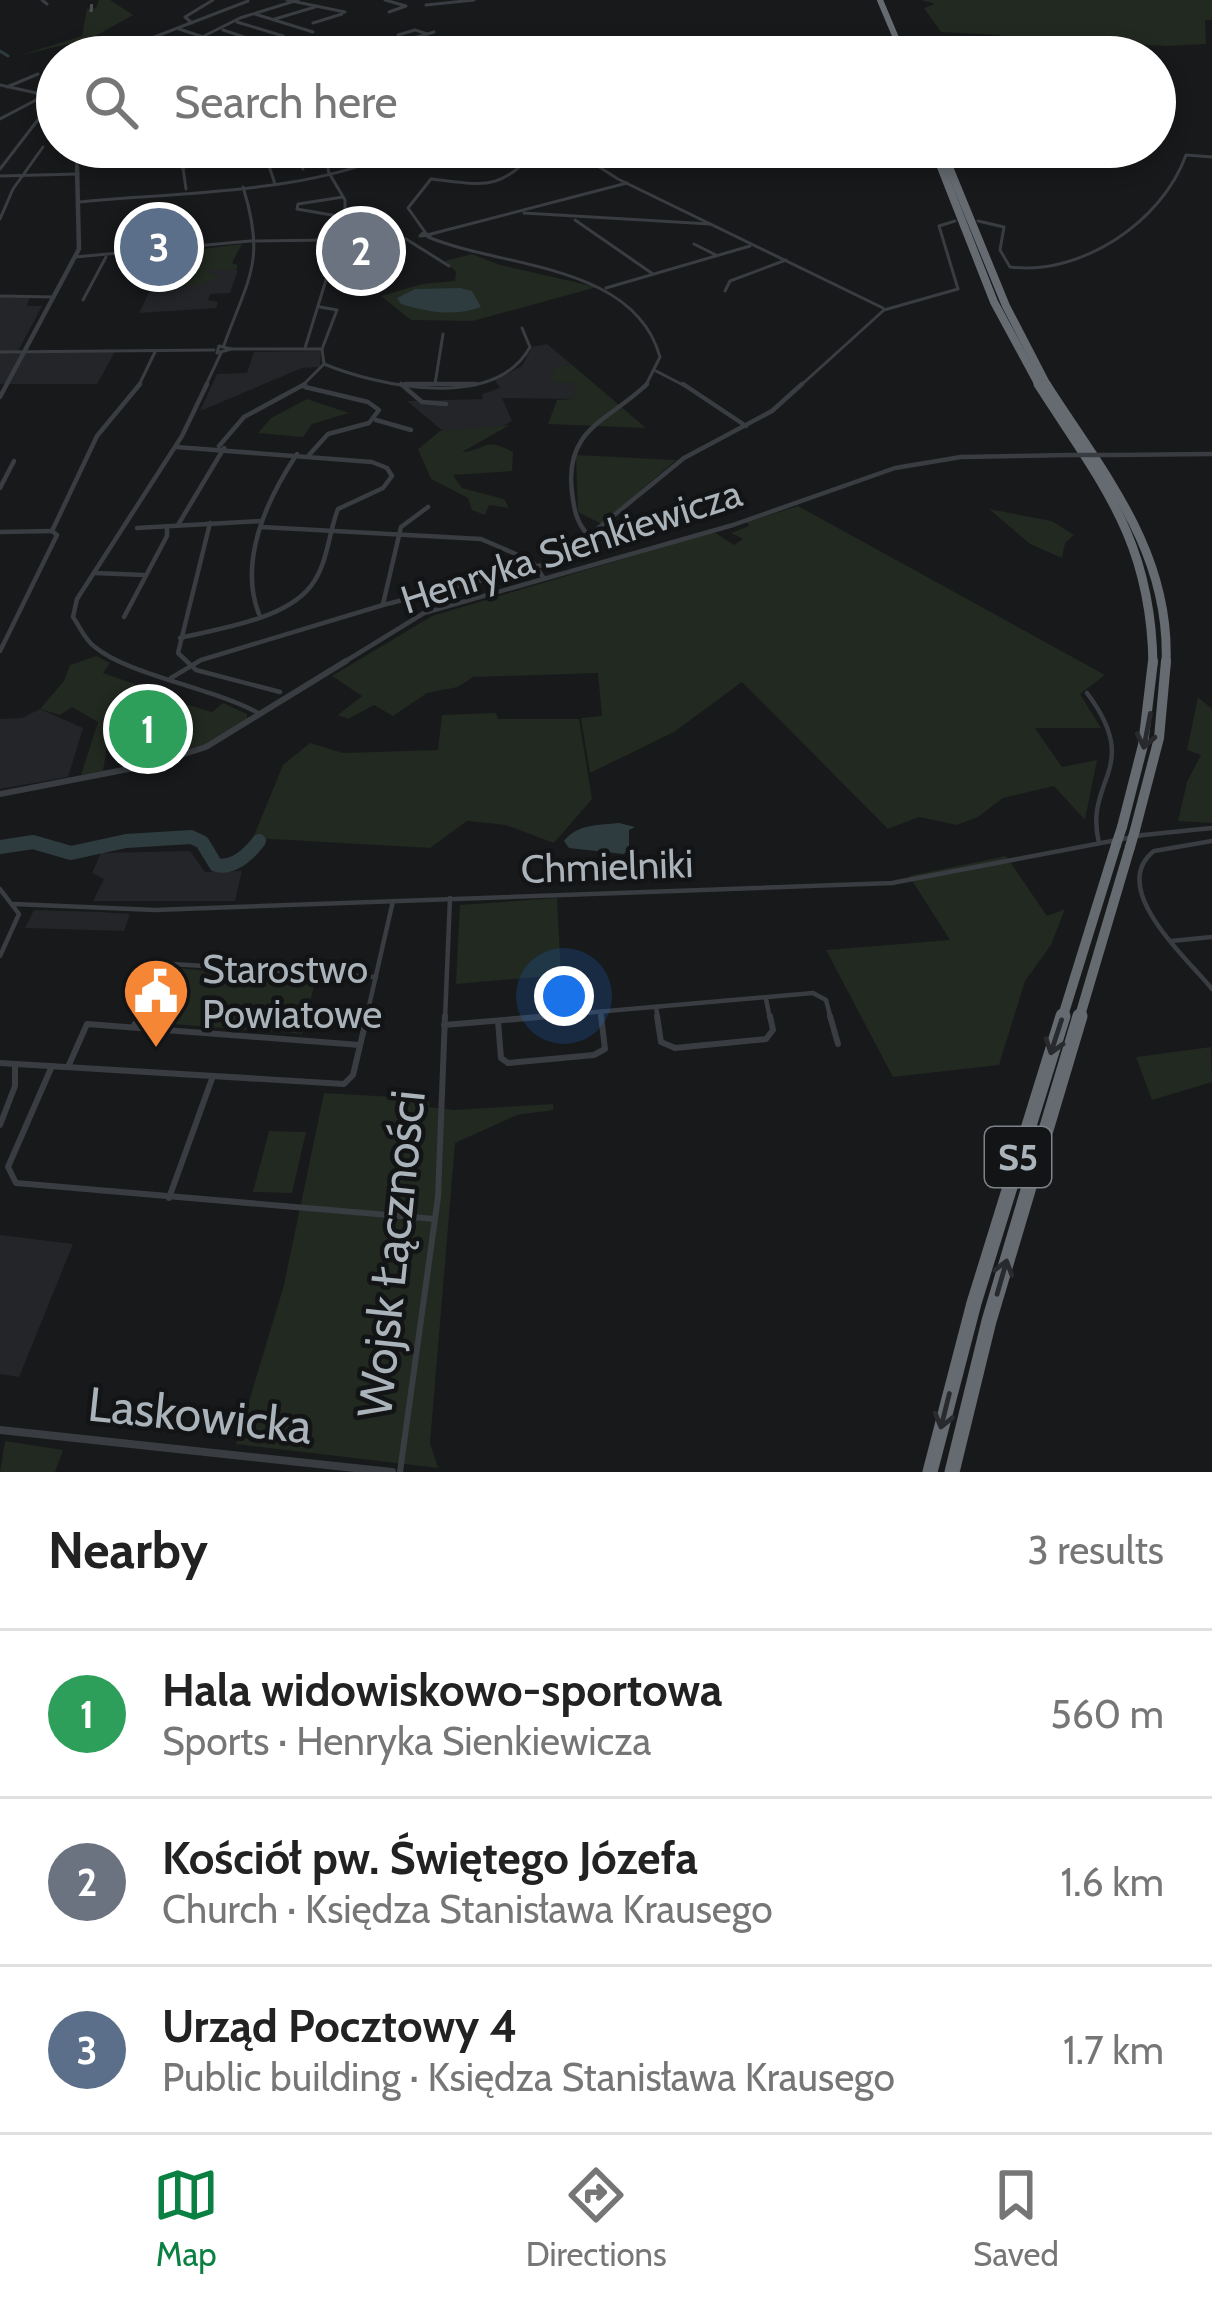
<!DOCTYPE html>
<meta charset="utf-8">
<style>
:root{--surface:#fff;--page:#f2f2f2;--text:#222;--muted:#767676;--line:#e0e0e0;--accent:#0b8043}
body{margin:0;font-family:Cabin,sans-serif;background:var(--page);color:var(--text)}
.you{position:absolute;left:564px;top:996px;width:42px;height:42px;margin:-30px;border:9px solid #fff;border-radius:50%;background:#1a73e8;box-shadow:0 0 0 18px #1a73e833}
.badge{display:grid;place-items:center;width:78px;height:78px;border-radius:50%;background:var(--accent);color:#fff;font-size:39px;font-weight:700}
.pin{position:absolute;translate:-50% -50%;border:6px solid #fff;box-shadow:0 3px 12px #0006}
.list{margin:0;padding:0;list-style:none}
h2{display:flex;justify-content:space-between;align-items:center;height:156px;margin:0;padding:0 48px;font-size:51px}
h2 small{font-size:39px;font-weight:400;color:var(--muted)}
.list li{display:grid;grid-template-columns:78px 1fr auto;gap:36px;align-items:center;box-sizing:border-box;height:168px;padding:0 48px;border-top:3px solid var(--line)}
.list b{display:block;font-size:45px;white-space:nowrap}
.list p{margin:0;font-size:39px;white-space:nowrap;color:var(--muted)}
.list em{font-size:39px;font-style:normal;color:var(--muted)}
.icon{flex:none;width:66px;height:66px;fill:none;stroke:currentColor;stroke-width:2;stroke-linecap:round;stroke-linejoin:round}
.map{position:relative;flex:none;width:1212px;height:1472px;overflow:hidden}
.search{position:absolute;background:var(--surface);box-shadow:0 6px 18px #0003;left:36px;right:36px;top:36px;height:132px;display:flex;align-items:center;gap:30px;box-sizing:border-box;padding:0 42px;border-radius:66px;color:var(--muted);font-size:45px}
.sheet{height:660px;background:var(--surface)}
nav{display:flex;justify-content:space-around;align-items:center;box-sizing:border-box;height:168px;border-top:3px solid var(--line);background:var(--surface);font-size:33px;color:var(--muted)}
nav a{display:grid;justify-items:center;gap:6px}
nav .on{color:var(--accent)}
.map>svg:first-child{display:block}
.built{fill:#242528}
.green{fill:#212920}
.water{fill:#2e3c3f}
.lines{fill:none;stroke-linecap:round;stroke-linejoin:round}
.stream{stroke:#2e3c3f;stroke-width:3}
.river{stroke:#2e3c3f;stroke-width:14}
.minor-far2{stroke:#393c40;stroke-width:3}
.minor-far1{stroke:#393c40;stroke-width:4.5}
.minor{stroke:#393c40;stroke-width:6}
.tertiary-far3{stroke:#393c40;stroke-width:3}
.tertiary-far2{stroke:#393c40;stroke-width:4.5}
.tertiary-far1{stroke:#393c40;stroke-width:6}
.tertiary{stroke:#393c40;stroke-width:8}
.motorway-far4{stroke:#656b71;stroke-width:6}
.motorway-far3{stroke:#656b71;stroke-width:8}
.motorway-far2{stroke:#656b71;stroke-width:9}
.motorway-far1{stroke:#656b71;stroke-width:10}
.motorway{stroke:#656b71;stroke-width:15}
.rail{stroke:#4c5055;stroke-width:3;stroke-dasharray:8 6;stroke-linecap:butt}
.tertiary-bridge{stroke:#393c40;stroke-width:4.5}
.motorway-bridge{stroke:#656b71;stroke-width:10}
.oneway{stroke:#282a2d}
.labels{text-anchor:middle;stroke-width:9;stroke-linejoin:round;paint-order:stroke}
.shield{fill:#131416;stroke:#7d8389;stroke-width:3}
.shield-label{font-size:36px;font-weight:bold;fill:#aab3ba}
.street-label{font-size:39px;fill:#aab3ba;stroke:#131416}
.poi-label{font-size:39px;fill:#aab3ba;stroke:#131416;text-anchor:start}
.near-street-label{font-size:48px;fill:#aab3ba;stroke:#131416}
</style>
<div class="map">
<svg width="1212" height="1472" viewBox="0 0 1212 1472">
<rect width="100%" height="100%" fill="#18191b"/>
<g class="built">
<polygon points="160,270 238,270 230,293 210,294 208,300 218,302 216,308 139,313"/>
<polygon points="0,297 29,298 27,306 42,306 18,351 116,350 97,384 0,384"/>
<polygon points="547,344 571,364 554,369 576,383 574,399 502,398 512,421 489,433 449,436 407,401 483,399 482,394 500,388 495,380 522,366 532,347"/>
<polygon points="321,351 320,367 302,368 200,411 217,374 247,373 254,352"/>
<polygon points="40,709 83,728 68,777 0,789 0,719 22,718"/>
<polygon points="190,851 205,872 242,871 235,901 93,901 104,879 92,873 101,853"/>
<polygon points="34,910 100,912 130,914 124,931 25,928"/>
<polygon points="0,1235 73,1244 19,1377 0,1374"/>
</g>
<g class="green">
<polygon points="99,0 110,0 133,15 90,39 21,55 82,36 87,9 96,8"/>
<polygon points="921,0 1212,0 1212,20 1205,20 1206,44 1165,46 1025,37 1027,53 999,35 941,32 924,8 935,4"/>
<path d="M242 244 232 263 238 265 236 270H202L219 276C207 288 174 289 160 280L185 271 162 266 168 253Z"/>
<polygon points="472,254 500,265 597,287 473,321 411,320 381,296 422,284 455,281 456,272 445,261"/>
<polygon points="571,364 646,428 548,424 557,400 574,399 575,383 551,382 553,369"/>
<polygon points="307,399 349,413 312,424 303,437 258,433 271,418"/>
<path d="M510 425 462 452C487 450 484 436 513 452L512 471 453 475 462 488 504 499 509 508 489 505 485 515 472 510 468 498 431 479 418 449 440 431Z"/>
<polygon points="576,455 676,460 602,524 578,512"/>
<polygon points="798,506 1105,675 1080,694 1101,728 1035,728 1062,767 1097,760 1085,820 1054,786 1003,798 978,817 957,825 919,817 888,829 742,682 674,732 590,773 581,718 602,716 598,673 473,677 458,687 427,693 393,716 374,705 348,719 338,715 362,696 332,676 432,616 714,532 734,545 743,539 731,533 749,526 747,522"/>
<polygon points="989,509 1052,521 1074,535 1065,543 1062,558 1030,544"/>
<polygon points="96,656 110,663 103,673 178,699 174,710 116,711 109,739 102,740 108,741 103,771 81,775 98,722 72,707 60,715 40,709 64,681 70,665"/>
<polygon points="1198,697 1212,709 1212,823 1178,821 1187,782 1201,755 1187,750"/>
<polygon points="223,703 247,714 247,724 180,757 185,704 212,712"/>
<polygon points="496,713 498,719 579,719 592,799 554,843 506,825 467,821 430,848 253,838 283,765 310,743 343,753 438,750 442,715"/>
<polygon points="1006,856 1047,916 1065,909 1051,945 1025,981 999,1065 893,1077 826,950 950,940 909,876"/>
<polygon points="557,898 561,975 456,984 460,905"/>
<polygon points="178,968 315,982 302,1034 146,1022"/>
<polygon points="1211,1047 1212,1082 1152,1100 1136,1057"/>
<polygon points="324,1093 429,1099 429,1107 454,1110 553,1104 553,1110 517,1115 455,1143 430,1443 438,1468 236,1444 284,1285"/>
<polygon points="269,1131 306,1132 292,1193 253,1192"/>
<polygon points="5,1441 63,1450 55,1472 0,1472"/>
</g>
<g class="water">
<path d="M460 288 472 291 481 307C455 317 427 312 401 304L397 298 415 289Z"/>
<path d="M619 823 635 827 629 830V851L623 854 569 848 564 841C577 824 599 825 619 823Z"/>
</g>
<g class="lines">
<polyline class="stream" points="0,51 8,56"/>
<path class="river" d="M0 847 33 842 71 853 126 841 191 837 202 842 216 865C234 869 249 854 259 841"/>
<g class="minor-far2">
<polyline points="42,0 47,4"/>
<polyline points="287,0 345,12"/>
<polyline points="385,0 406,6 389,12"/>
<polyline points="426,5 474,0"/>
<polyline points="255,14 313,32"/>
<polyline points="275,19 315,7"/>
<polyline points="237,22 283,36"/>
<polyline points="192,23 185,17 213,0"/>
<polyline points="313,23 342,14"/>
<polyline points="179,29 237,48"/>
<polyline points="223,30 263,43"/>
<polyline points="398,35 415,30 427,34"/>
<polyline points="191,45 214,53"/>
<polyline points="422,50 445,57"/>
<polyline points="370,51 386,57"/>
<polyline points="112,53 131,57"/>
<polyline points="162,57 240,18 298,0"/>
<polyline points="211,57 283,36"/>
<polyline points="350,57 434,32"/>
<polyline points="0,85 41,94"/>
<polyline points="7,87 38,74"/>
<polyline points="0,119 57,89"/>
<polyline points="568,147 618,179 883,308"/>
<path d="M77 158C115 153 149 147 183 168L186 189"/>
<polyline points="185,167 209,162 200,147"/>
<polyline points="0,169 57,95"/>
<polyline points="329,173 345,200 345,217 390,224 400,239"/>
<polyline points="329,173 326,161 351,147"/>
<polyline points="0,176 78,174"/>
<polyline points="275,184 269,166 298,162 303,169"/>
<polyline points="343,197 298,204 297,209 343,217"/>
<path d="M79 202C179 192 318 194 405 147"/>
<polyline points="524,213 710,224"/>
<polyline points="0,219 13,189 43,147"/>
<polyline points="575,220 653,274"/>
<path d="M978 221 1004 227 1000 250 1010 267C1081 276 1162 222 1186 155L1212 157"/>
<path d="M425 232 408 208 431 179C490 186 496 191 542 147"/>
<polygon points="423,233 431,235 420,236"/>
<polyline points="431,234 627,183"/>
<path d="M428 237C502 268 634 263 660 357L645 387"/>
<polyline points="694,244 716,255"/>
<polyline points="75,257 250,241 406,239 449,266"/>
<polyline points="606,288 750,246"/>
<polyline points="725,291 730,281 786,260"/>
<polyline points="0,296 54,297"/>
<polyline points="83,300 106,257"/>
<path d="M320 307 337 310 322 349 324 364C380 387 495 411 530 347L522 328"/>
<path d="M224 345C249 276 266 261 243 187"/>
<polygon points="219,346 231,349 217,353"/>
<polyline points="305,348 338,241"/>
<polyline points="231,349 322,349"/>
<polyline points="0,352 214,350"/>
<polyline points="656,371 687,387"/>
<polyline points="435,384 443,334"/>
<polyline points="138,387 155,352"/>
<polyline points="205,387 221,353"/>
<polyline points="301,387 324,364"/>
<polyline points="799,387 884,310 958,289 939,226 955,221"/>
</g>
<g class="minor-far1">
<path d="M207 384 182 436 77 599 73 617C80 627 85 640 95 647 128 675 214 688 260 714"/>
<polyline points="401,384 422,402 446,404"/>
<polyline points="405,384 476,384"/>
<polyline points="683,384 746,426"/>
<polyline points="305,387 368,402 379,410 369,423 328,434 309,455"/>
<polyline points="376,420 411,430"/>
<polyline points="219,446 244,417 305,384"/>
<path d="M176 447 372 462 387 468 392 476 383 488 338 509C329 532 328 559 315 580 292 619 221 628 180 638"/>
<polyline points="0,488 14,461"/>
<polyline points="210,523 178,653 196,670 280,692"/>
<polyline points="178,525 224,448"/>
<polyline points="261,527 481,539 532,561 543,577"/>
<polyline points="137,528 262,521"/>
<polyline points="52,531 97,436 140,384"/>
<polyline points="0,532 52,531"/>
<path d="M588 535C576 522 574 509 572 492 564 428 609 421 647 384"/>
<polyline points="95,573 144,575"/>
<polyline points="383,604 401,527 428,507"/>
<path d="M259 614C238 561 267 499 297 454"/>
<polyline points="124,617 167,536 167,526"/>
<polyline points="0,651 57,535 52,531"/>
<polyline points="171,678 201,660 383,605 558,561 684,458 772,411 802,384"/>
<path d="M1087 693C1144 769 1083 779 1099 843"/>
<path d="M1212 841 1154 851C1107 888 1186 957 1212 989"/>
<polyline points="0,889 19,914 0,956"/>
<polyline points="14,904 155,910 892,883 1143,835 1212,828"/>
<polyline points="1171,941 1212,937"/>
<polyline points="766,999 770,1019"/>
<polyline points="656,1007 658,1019"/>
<polyline points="601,1012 602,1019"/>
<polyline points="138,1019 172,964 376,977"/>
<polyline points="366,1019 393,901"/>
<polyline points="445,1019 450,898"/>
<polyline points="516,1019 813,993 826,1000 831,1019"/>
</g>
<g class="minor">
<polyline points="657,1016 661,1042 675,1048 766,1039 773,1030 770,1016"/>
<polyline points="830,1016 838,1044"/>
<polyline points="498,1021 501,1058 508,1063 594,1055 605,1049 601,1016"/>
<polyline points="444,1025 551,1016"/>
<polyline points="133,1027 140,1016"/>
<polyline points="0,1063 344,1084 353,1075 367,1016"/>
<polyline points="52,1066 8,1167 16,1183 435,1219"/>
<polyline points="68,1067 87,1024 360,1045"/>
<polyline points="0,1125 15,1086 15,1064"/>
<polyline points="169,1198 213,1076"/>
<polyline points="400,1472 438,1197 445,1016"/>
</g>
<g class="tertiary-far3">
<polyline points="102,57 248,1"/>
<polyline points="76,147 77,170"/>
</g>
<g class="tertiary-far2">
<polyline points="0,397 79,249 77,167"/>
<polyline points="1114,455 1212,454"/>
<polyline points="341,664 424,613 733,525 895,468 961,457 1071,455"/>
</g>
<polyline class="tertiary-far1" points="0,794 149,765 206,747 346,661"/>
<polyline class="tertiary" points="0,1430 392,1472"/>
<g class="motorway-far4">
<polyline points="880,0 904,57"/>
<polyline points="933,147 942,170"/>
<polyline points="941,147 950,170"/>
</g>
<g class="motorway-far3">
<polyline points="941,167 994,302 1040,387"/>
<polyline points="949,167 1006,306 1048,387"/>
</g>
<g class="motorway-far2">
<path d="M1038 384C1102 484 1151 539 1153 664"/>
<path d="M1046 384C1103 473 1171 552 1166 664"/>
</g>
<g class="motorway-far1">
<polyline points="1122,827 1143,745 1153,661"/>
<polyline points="1135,830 1159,738 1166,661"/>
<polyline points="1062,1019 1116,845"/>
<polyline points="1079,1019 1130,847"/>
</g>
<g class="motorway">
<polyline points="930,1472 974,1303 1063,1016"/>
<polyline points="952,1472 989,1321 1080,1016"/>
</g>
<polyline class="rail" points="91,12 92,0"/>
<polyline class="tertiary-bridge" points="1071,455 1114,455"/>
<g class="motorway-bridge">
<polyline points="1116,845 1122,827"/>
<polyline points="1130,847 1135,830"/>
</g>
</g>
<defs><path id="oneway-shaft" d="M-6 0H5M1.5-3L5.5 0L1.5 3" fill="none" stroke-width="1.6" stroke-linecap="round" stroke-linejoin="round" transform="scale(3)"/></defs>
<g class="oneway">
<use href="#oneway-shaft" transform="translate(1147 731) rotate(101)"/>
<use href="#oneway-shaft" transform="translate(1056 1037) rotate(108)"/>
<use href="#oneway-shaft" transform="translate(1002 1277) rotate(-74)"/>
<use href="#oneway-shaft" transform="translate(945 1411) rotate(104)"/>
</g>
<defs>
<symbol id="civic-pin" viewBox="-11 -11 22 30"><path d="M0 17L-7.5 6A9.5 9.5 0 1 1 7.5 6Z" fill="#f58636" stroke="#131416"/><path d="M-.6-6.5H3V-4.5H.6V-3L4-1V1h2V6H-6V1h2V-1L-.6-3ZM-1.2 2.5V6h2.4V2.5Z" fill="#fff"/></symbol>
</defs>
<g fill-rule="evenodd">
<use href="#civic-pin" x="118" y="953" width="76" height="104"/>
</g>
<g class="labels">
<rect class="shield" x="985" y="1127" width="66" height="60" rx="9"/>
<g class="shield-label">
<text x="1018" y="1170">S5</text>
</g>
<g class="street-label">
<text transform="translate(571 546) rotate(-18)" y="14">Henryka Sienkiewicza</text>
<text transform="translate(607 866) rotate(-2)" y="14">Chmielniki</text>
</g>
<g class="poi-label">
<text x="202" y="983">Starostwo<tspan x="202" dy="45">Powiatowe</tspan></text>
</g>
<g class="near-street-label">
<text transform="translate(391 1254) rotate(-84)" y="17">Wojsk Łączności</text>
<text transform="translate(200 1415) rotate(6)" y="17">Laskowicka</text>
</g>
</g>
</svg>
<div class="you"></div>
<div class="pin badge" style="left:148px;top:729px;background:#2e9e5b">1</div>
<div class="pin badge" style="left:361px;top:251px;background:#6b7280">2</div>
<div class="pin badge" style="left:159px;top:247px;background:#5c6f8a">3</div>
<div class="search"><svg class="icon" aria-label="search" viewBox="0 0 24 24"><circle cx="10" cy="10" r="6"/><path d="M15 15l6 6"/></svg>Search here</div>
</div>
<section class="sheet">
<h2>Nearby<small>3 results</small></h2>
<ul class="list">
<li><span class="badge" style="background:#2e9e5b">1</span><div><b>Hala widowiskowo-sportowa</b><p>Sports · Henryka Sienkiewicza</p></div><em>560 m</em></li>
<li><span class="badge" style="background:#6b7280">2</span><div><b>Kościół pw. Świętego Józefa</b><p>Church · Księdza Stanisława Krausego</p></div><em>1.6 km</em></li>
<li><span class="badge" style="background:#5c6f8a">3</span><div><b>Urząd Pocztowy 4</b><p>Public building · Księdza Stanisława Krausego</p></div><em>1.7 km</em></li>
</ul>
</section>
<nav>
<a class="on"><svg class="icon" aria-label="map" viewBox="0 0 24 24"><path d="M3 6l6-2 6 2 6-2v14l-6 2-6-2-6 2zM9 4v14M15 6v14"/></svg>Map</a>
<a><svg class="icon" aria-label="directions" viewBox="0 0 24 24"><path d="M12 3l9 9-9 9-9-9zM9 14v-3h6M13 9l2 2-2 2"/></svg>Directions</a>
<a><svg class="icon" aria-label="saved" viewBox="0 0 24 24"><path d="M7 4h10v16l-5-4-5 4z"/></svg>Saved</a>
</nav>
